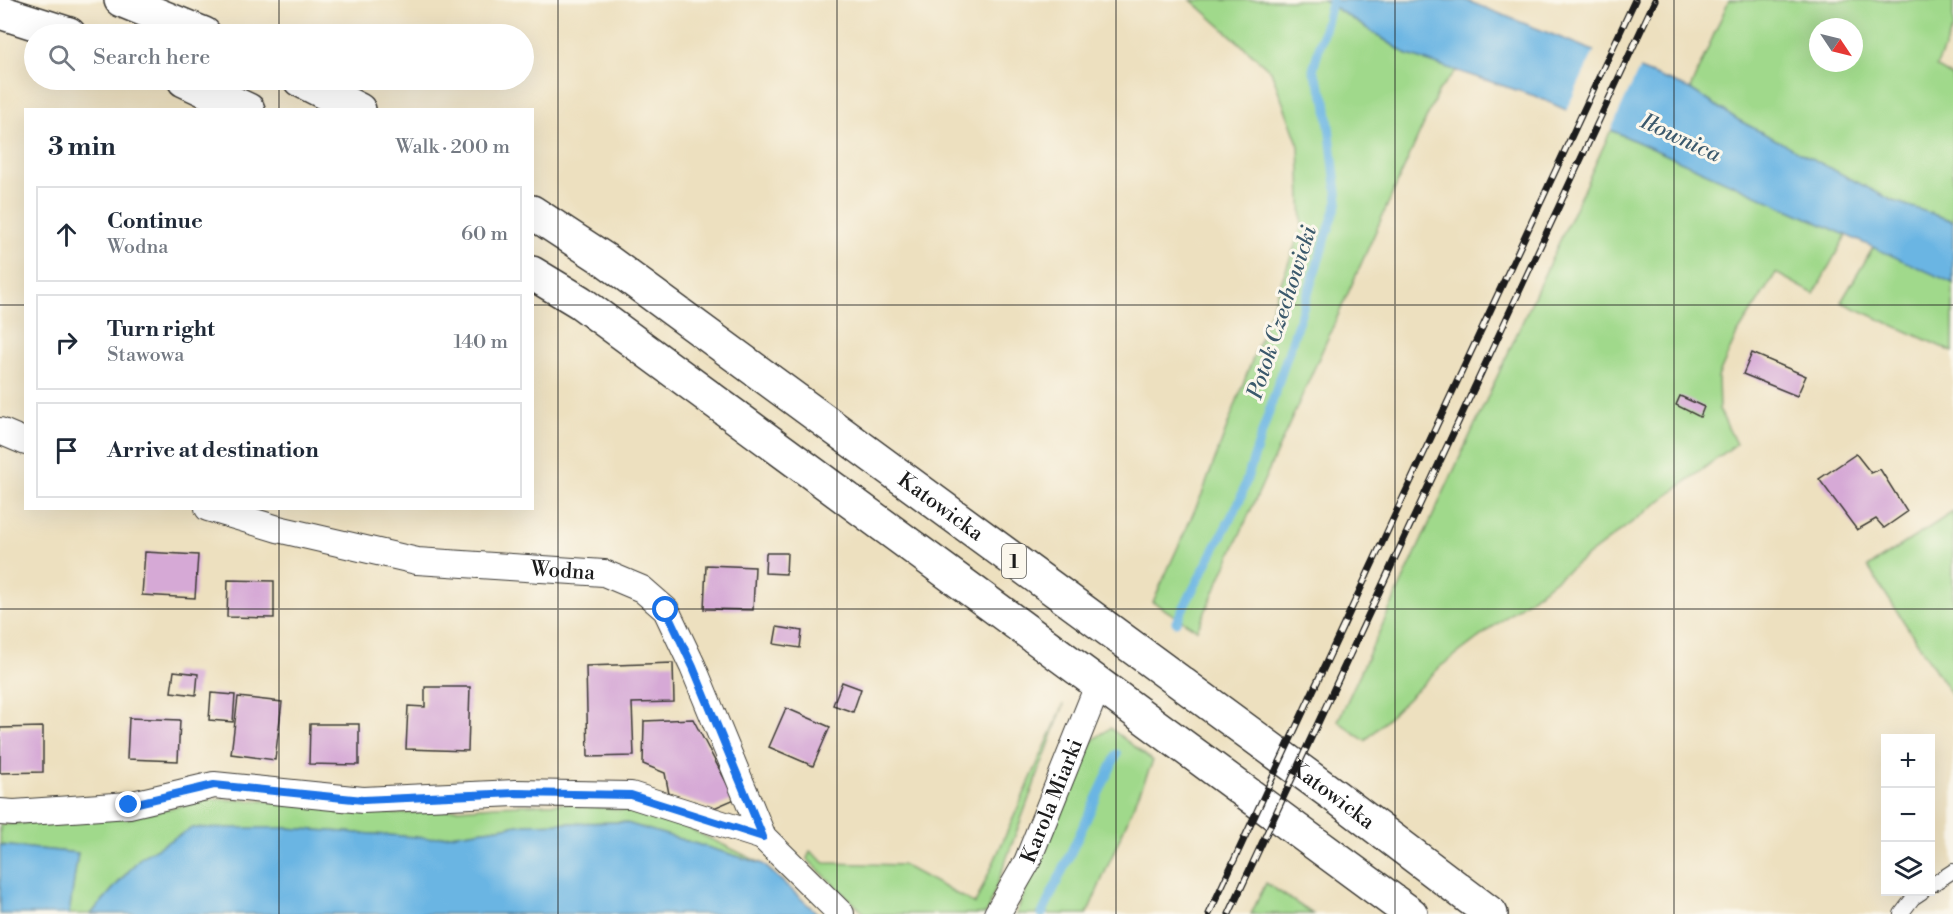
<!DOCTYPE html>
<meta charset="utf-8">
<style>
:root{--surface:#fff;--page:#f2f2f3;--text:#1f2937;--muted:#747a83;--line:#e0e1e3}
body{margin:0;font-family:"Libre Bodoni",serif;background:var(--page);color:var(--text)}
.controls{position:absolute;right:18px;bottom:18px;display:grid;overflow:hidden;border-radius:0px;box-shadow:0 6px 24px #0002}
.controls button{width:54px;height:54px;display:grid;place-items:center;padding:0;border:0;border-bottom:2px solid var(--line);background:var(--surface);color:var(--text);font:30px sans-serif}
.compass{position:absolute;left:1809px;top:18px;width:54px;height:54px;border-radius:50%;background:var(--surface);box-shadow:0 6px 24px #0002;rotate:125deg}
.stop{position:absolute;width:18px;height:18px;margin:-14px;border:4px solid #1a73e8;border-radius:50%;background:#fff}
.stop.end{background:#1a73e8;border-color:#fff;box-shadow:0 2px 6px #0008}
.list{margin:0;padding:0;list-style:none}
h2{display:flex;justify-content:space-between;align-items:center;height:78px;margin:0;padding:0 24px;font-size:26px}
h2 small{font-size:20px;font-weight:400;color:var(--muted)}
.list li{display:grid;grid-template-columns:39px 1fr auto;gap:18px;align-items:center;box-sizing:border-box;height:96px;margin:0 12px 12px;padding:0 12px;border:2px solid var(--line);border-radius:0px}
.list b{display:block;font-size:22px;white-space:nowrap}
.list p{margin:0;font-size:20px;white-space:nowrap;color:var(--muted)}
.list em{font-size:20px;font-style:normal;color:var(--muted)}
.icon{flex:none;width:33px;height:33px;fill:none;stroke:currentColor;stroke-width:2;stroke-linecap:round;stroke-linejoin:round}
.map{position:relative;flex:none;width:1953px;height:914px;overflow:hidden}
.search{position:absolute;background:var(--surface);box-shadow:0 6px 24px #0002;left:24px;top:24px;width:510px;height:66px;display:flex;align-items:center;gap:15px;box-sizing:border-box;padding:0 21px;border-radius:33px;color:var(--muted);font-size:22px}
.panel{position:absolute;background:var(--surface);box-shadow:0 6px 24px #0002;left:24px;top:108px;width:510px;height:402px;border-radius:0px}
.map>svg:first-child{display:block}
.green{fill:#a0d98b;stroke:#5e7a54;stroke-width:1.5;fill-rule:evenodd}
.water{fill:#6ab5e3;stroke:#436880;stroke-width:1.5}
.pier{fill:#ede0bf}
.lines{fill:none;stroke-linecap:round;stroke-linejoin:round}
.stream{stroke:#6ab5e3;stroke-width:9}
.building{fill:#d6a9d6}
.lane-casing{stroke:#3b3934;stroke-width:16}
.street-casing{stroke:#3b3934;stroke-width:28}
.primary-casing{stroke:#3b3934;stroke-width:36}
.lane{stroke:#fff;stroke-width:14}
.street{stroke:#fff;stroke-width:26}
.primary{stroke:#fff;stroke-width:33}
.rail-casing{stroke:#1c1c1c;stroke-width:7}
.rail{stroke:#fbf7ec;stroke-width:4.5;stroke-dasharray:14;stroke-linecap:butt}
.route{stroke:#1a73e8;stroke-width:8}
.grid{fill:none;stroke:#1c1c1c;stroke-width:1.5;stroke-opacity:0.55}
.labels{text-anchor:middle;stroke-width:6;stroke-linejoin:round;paint-order:stroke}
.shield{fill:#fbf7ec;stroke:#5f5e5a;stroke-width:1.5}
.shield-label{font-size:20px;font-weight:bold;fill:#1c1c1c}
.street-label{font-size:21px;fill:#1c1c1c;stroke:#fbf7ec}
.water-label{font-size:22px;font-style:italic;fill:#3b596c;stroke:#fbf7ec}
</style>
<div class="map">
<svg width="1953" height="914" viewBox="0 0 1953 914">
<rect width="100%" height="100%" fill="#fbf7ec"/>
<filter id="ink" filterUnits="userSpaceOnUse"><feTurbulence type="fractalNoise" baseFrequency=".0167" numOctaves="2"/><feDisplacementMap in="SourceGraphic" scale="12" xChannelSelector="R" yChannelSelector="G"/><feConvolveMatrix kernelMatrix="1 2 1 2 8 2 1 2 1" color-interpolation-filters="sRGB"/></filter>
<filter id="wash" filterUnits="userSpaceOnUse"><feTurbulence type="fractalNoise" baseFrequency=".008" numOctaves="4" result="noise"/><feDisplacementMap in="SourceGraphic" scale="24" xChannelSelector="R" yChannelSelector="G"/><feGaussianBlur stdDeviation="1.35" result="paint"/><feColorMatrix in="noise" values="0 0 0 0 0 0 0 0 0 0 0 0 0 0 0 0 0 1.4 0 .05"/><feComposite in="paint" operator="in"/></filter>
<g filter="url(#wash)">
<rect width="100%" height="100%" fill="#ede0bf"/>
<g class="green">
<polygon points="1191,0 1323,0 1408,55 1458,69 1439,90 1197,630 1153,602 1202,494 1302,227 1299,146 1271,71"/>
<path d="M1729 0H1953V28L1936 67 1953 77V221L1891 200 1740 121 1690 89ZM1818 27H1854V63H1818Z"/>
<polygon points="1611,130 1846,235 1814,294 1776,273 1736,336 1718,377 1719,409 1736,444 1441,666 1365,741 1338,721"/>
<polygon points="1874,246 1953,283 1953,352 1841,302"/>
<polygon points="1953,512 1953,697 1868,567"/>
<polygon points="1064,704 986,914 865,914 807,859 810,851 825,863 903,865 975,904"/>
<polygon points="1110,728 1153,761 1087,914 1016,914 1070,777 1093,740"/>
<polygon points="213,799 322,803 396,814 496,806 572,803 663,816 763,864 623,822 526,824 430,838 286,828 141,857 91,914 69,914 78,853 0,845 0,825 152,812"/>
<polygon points="1266,883 1313,914 1251,914"/>
</g>
<g class="water">
<polygon points="1323,0 1465,0 1690,89 1740,121 1891,200 1953,221 1953,283 1535,96 1408,55"/>
<polygon points="623,822 763,864 818,914 91,914 141,857 192,828 286,828 430,838 526,824"/>
<polygon points="0,845 78,853 69,914 0,914"/>
</g>
<polygon class="pier" points="1595,49 1640,67 1610,132 1565,113"/>
<g class="lines">
<g class="stream">
<polyline points="1176,622 1240,500 1338,201 1326,101 1313,70 1332,0"/>
<polyline points="1042,914 1117,754"/>
</g>
</g>
<g id="blocks">
<g class="building">
<polygon points="1752,353 1806,376 1797,396 1743,374"/>
<polygon points="1680,396 1704,407 1700,417 1676,405"/>
<polygon points="1856,454 1871,473 1880,469 1907,512 1884,528 1876,519 1857,530 1819,479"/>
<polygon points="145,552 198,555 195,598 142,595"/>
<polygon points="766,553 787,553 786,574 765,573"/>
<polygon points="706,565 755,567 753,610 704,609"/>
<polygon points="228,580 274,581 274,618 227,617"/>
<polygon points="777,627 802,631 800,648 774,644"/>
<polygon points="673,663 674,702 632,703 634,756 588,757 586,666"/>
<polygon points="174,671 198,674 196,695 171,692"/>
<polygon points="842,682 861,689 853,712 833,705"/>
<polygon points="425,687 470,687 468,751 406,749 408,706 425,707"/>
<polygon points="211,693 235,695 233,722 209,720"/>
<polygon points="238,697 282,702 275,760 231,754"/>
<polygon points="786,708 830,727 813,766 769,747"/>
<polygon points="129,718 180,720 178,761 127,759"/>
<polygon points="693,719 735,799 714,808 669,794 665,773 643,764 644,721"/>
<polygon points="310,724 359,724 359,765 309,764"/>
<polygon points="43,727 43,772 0,773 0,728"/>
</g>
</g>
</g>
<g filter="url(#ink)">
<use href="#blocks" fill-opacity="0" stroke="#3b3934" stroke-width="1.5"/>
<g class="lines">
<defs>
<g id="lane">
<polyline points="1930,886 1953,871"/>
<polyline points="1901,914 1913,898 1922,892"/>
</g>
<g id="street">
<polyline points="0,431 26,442"/>
<path id="s1" d="M208 508 278 529 417 561 604 573 642 589 666 610 693 667 763 837 841 914"/>
<polyline points="0,812 14,813 129,805 214,785 363,800 515,793 631,795 763,837"/>
<path id="s2" d="M997 914 1027 862 1099 683"/>
</g>
<g id="primary">
<polyline points="121,0 204,34"/>
<polyline points="0,12 69,34"/>
<polyline points="184,80 248,110"/>
<polyline points="300,80 359,110"/>
<path id="s3" d="M532 212 607 261 1335 796 1491 914"/>
<polyline points="532,273 580,302 1411,914"/>
</g>
</defs>
<use href="#lane" class="lane-casing"/>
<use href="#street" class="street-casing"/>
<use href="#primary" class="primary-casing"/>
<use href="#lane" class="lane"/>
<use href="#street" class="street"/>
<use href="#primary" class="primary"/>
<defs>
<g id="rail">
<polyline points="1209,914 1635,0"/>
<polyline points="1229,914 1655,0"/>
</g>
</defs>
<use href="#rail" class="rail-casing"/>
<use href="#rail" class="rail"/>
</g>
</g>
<g class="lines" filter="url(#ink)">
<polyline class="route" points="129,805 214,785 363,800 515,793 631,795 763,837 693,667 666,610"/>
</g>
<path class="grid" d="M279 0V34M558 0V914M837 0V914M1116 0V914M1395 0V914M1674 0V914M279 80V110M0 305H26M532 305H1953M279 508V914M0 609H1953"/>
<g class="labels">
<rect class="shield" x="1002" y="544" width="24" height="34" rx="4.5"/>
<g class="shield-label">
<text x="1014" y="568">1</text>
</g>
<g class="street-label">
<text dy="7" stroke="none"><textPath href="#s3" startOffset="504">Katowicka</textPath></text>
<text dy="7" stroke="none"><textPath href="#s1" startOffset="362">Wodna</textPath></text>
<text dy="7" stroke="none"><textPath href="#s3" startOffset="990">Katowicka</textPath></text>
<text dy="7" stroke="none"><textPath href="#s2" startOffset="126">Karola Miarki</textPath></text>
</g>
<g class="water-label">
<text transform="translate(1681 137) rotate(25)" y="8">Iłownica</text>
<text transform="translate(1281 312) rotate(-72)" y="8">Potok Czechowicki</text>
</g>
</g>
</svg>
<div class="controls">
<button>+</button>
<button>−</button>
<button><svg class="icon" aria-label="layers" viewBox="0 0 24 24"><path d="M12 4l9 5-9 5-9-5zM3 14l9 5 9-5"/></svg></button>
</div>
<svg class="compass" viewBox="-18 -18 36 36"><path d="M0-13l5 13h-10z" fill="#e53935"/><path d="M0 13l5-13h-10z" fill="#747a83"/></svg>
<div class="stop" style="left:666px;top:610px"></div>
<div class="stop end" style="left:129px;top:805px"></div>
<div class="search"><svg class="icon" aria-label="search" viewBox="0 0 24 24"><circle cx="10" cy="10" r="6"/><path d="M15 15l6 6"/></svg>Search here</div>
<section class="panel">
<h2>3 min<small>Walk · 200 m</small></h2>
<ul class="list">
<li><svg class="icon" aria-label="ahead" viewBox="0 0 24 24"><path d="M12 20V5M6 11l6-6 6 6"/></svg><div><b>Continue</b><p>Wodna</p></div><em>60 m</em></li>
<li><svg class="icon" aria-label="right" viewBox="0 0 24 24"><path d="M7 20v-9h11M14 6l5 5-5 5"/></svg><div><b>Turn right</b><p>Stawowa</p></div><em>140 m</em></li>
<li><svg class="icon" aria-label="arrive" viewBox="0 0 24 24"><path d="M6 21V4h12l-3 4 3 4H6"/></svg><div><b>Arrive at destination</b></div></li>
</ul>
</section>
</div>
